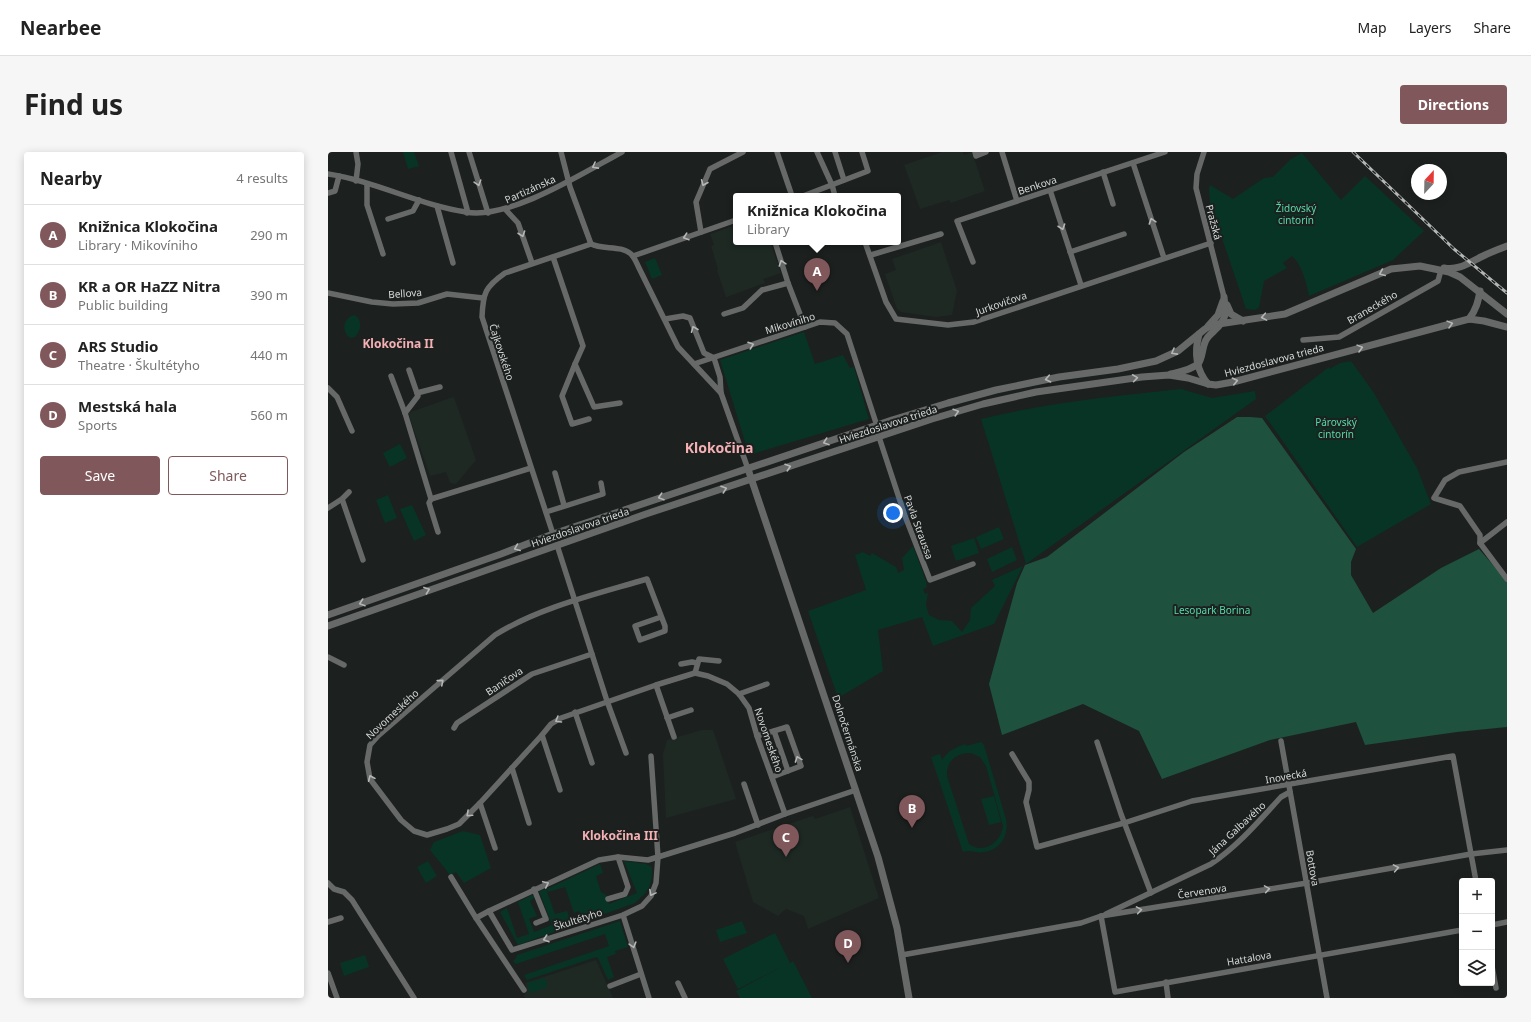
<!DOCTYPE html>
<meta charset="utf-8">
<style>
:root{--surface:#fff;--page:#f6f6f6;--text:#222;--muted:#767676;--line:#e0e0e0;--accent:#80585b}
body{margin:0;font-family:"Noto Sans",sans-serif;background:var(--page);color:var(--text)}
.controls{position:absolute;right:12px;bottom:12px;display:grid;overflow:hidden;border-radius:4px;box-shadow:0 2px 10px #0003}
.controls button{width:36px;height:36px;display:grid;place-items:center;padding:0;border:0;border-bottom:1px solid var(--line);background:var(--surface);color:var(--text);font:20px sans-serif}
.compass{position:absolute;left:1083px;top:12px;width:36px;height:36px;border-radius:50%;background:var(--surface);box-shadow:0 2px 10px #0003;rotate:22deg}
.you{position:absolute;left:565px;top:361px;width:14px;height:14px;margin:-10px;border:3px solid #fff;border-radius:50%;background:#1a73e8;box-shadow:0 0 0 6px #1a73e833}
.badge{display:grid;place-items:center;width:26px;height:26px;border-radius:50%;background:var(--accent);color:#fff;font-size:13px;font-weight:700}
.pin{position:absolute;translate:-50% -33px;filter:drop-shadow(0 1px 2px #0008)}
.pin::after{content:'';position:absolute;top:21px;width:14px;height:12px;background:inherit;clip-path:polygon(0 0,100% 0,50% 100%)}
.popup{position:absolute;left:405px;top:41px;width:168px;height:52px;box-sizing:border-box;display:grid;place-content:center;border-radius:4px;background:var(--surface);filter:drop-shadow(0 1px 3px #0005);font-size:13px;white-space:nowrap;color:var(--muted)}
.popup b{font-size:15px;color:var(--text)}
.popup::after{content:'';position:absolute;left:50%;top:100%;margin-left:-8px;border:8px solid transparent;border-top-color:var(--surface)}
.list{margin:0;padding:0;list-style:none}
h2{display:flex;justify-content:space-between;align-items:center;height:52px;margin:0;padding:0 16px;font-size:17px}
h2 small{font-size:13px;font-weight:400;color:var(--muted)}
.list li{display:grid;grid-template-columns:26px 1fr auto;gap:12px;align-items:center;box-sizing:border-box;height:60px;padding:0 16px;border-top:1px solid var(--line)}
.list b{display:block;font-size:15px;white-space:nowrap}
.list p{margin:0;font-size:13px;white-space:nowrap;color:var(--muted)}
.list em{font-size:13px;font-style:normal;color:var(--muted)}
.actions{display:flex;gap:8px;padding:12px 16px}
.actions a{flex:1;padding:9px 0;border:1px solid var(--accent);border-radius:4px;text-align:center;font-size:14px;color:var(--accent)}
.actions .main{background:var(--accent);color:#fff}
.icon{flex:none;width:22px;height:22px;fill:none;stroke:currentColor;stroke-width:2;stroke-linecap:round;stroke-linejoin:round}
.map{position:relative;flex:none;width:1179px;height:846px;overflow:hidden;border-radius:4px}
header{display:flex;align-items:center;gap:24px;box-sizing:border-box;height:56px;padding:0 20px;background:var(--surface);border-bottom:1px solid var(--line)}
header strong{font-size:19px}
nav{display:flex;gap:22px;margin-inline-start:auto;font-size:14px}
.intro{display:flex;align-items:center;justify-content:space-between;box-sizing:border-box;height:96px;padding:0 24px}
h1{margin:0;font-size:28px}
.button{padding:10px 18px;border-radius:4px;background:var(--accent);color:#fff;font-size:14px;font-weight:700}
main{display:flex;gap:24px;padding:0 24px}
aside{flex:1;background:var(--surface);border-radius:4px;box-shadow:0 2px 10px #0003}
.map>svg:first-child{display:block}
.built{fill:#1e2924}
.green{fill:#083425;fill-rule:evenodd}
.forest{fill:#1e513e}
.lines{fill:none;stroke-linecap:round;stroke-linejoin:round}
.minor{stroke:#676968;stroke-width:5.5}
.tertiary{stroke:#676968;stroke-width:7}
.rail-casing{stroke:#b3b6b5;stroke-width:3}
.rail{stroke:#1c201f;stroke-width:1.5;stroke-dasharray:4.5;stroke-linecap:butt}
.oneway{stroke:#b5b7b6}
.labels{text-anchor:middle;stroke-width:4;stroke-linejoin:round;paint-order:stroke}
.street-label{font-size:10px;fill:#d6d9d7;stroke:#1c201f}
.park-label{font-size:10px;fill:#55daaa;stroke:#1c201f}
.quarter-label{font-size:12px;font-weight:bold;fill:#f5b0b4;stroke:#1c201f}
.district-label{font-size:14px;font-weight:bold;fill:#f5b0b4;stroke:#1c201f}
</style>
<header>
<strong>Nearbee</strong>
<nav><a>Map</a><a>Layers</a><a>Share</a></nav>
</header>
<div class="intro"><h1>Find us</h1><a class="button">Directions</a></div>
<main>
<aside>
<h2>Nearby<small>4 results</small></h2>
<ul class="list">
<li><span class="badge">A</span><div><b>Knižnica Klokočina</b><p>Library · Mikovíniho</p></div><em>290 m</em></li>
<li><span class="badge">B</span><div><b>KR a OR HaZZ Nitra</b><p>Public building</p></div><em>390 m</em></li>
<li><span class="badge">C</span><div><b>ARS Studio</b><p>Theatre · Škultétyho</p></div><em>440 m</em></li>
<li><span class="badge">D</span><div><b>Mestská hala</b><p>Sports</p></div><em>560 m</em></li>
</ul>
<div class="actions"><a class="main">Save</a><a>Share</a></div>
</aside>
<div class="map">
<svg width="1179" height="846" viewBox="0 0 1179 846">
<rect width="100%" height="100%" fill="#1c201f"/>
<g class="built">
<polygon points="614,0 635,0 636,3 644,0 657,39 623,51 621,48 592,57 576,13"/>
<polygon points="408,73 408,90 442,90 453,121 435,127 437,131 399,145 398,145 389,118 390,117 383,94 386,93 382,82"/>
<polygon points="613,90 629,139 624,163 608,165 573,160 569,157 557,122 568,118 564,107"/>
<polygon points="125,245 127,248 148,308 128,332 122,331 118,320 102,324 80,261"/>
<polygon points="374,578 385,578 408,647 338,666 335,602 339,588"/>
<polygon points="522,655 551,746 480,777 476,764 458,757 450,764 425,750 407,690 485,664 487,667"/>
<polygon points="268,808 285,846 197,846 196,843 199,838 197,831"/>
</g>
<g class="green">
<polygon points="75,0 86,0 91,14 80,17"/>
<path d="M974 1 1013 48 1037 24 1096 79 1065 108 981 144C978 130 974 113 964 104L955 111 959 116 936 129 931 155 927 158 918 157 882 51 881 37 882 33 905 47 936 26 945 25 963 7Z"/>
<polygon points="327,106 334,123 324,127 317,110"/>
<path d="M26 163C35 167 33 179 27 185L22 186C13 179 15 166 26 163Z"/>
<polygon points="476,180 487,212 515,203 522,216 526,215 541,267 421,303 392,208"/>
<polygon points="1023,209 1046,241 1089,316 1103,352 1029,395 937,264 1001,215 1002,217 1012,211"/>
<path d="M853 237 884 246 927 239 928 247 698 412 653 267C719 251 785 244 853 237Z"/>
<polygon points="72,292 79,306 62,315 55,301"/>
<polygon points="60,343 69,366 57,371 48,348"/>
<polygon points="84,353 98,383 86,389 72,357"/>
<polygon points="671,375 676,387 653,397 648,385"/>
<polygon points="646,386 651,401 628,409 623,394"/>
<polygon points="585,394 598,429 599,435 595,437 597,442 600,441 598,453 601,463 611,468 624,469 634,480 642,468 643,456 667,434 664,428 695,414 666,472 605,494 594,465 550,478 555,519 510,546 480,459 538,438 527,403 535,400 542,404 544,401 568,415 570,421 576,418 574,406"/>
<polygon points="684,395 689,408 664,420 659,407"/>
<path d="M653 590 656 593 678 667C681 683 673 698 656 700 648 702 644 697 635 700L603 605 612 602 614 608C620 599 627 595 638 592V594ZM643 601 652 605 658 614 675 674C673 690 656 703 641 692L619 624C618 609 629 600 643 601Z"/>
<polygon points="666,644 673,670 661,673 653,647"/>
<polygon points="135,679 152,683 163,716 136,731 128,720 122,723 102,698 106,690"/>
<polygon points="100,709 109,724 98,731 89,715"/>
<path d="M296 709 318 712 324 715C324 734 321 739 307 751L190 793 172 760 179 756 189 786 201 782 190 750 204 743 207 745 202 749 209 764 201 767 206 780 224 773 211 739 218 737 227 762 239 759 243 769 253 767 251 759 246 761 237 735 220 740 219 737 272 712 275 721 268 724 273 740 278 743 281 752 309 741Z"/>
<polygon points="292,769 300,795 287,799 288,802 279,805 286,825 280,828 270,806 268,805 199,828 196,823 281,794 277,782 188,812 185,809 188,806 189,803"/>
<polygon points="414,769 419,781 392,790 388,778"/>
<polygon points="447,781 462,811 465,809 484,846 412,846 408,839 457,813 410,837 395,807"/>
<polygon points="37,803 41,815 16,824 12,811"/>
<polygon points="217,826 220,835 202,841 199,831"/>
</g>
<polygon class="forest" points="909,265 922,265 934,266 1028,397 1023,410 1023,423 1045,461 1113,416 1151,397 1179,429 1179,575 1129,580 1037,593 1028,570 942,588 834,627 811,579 755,552 674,583 661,532 689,431 697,413 719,405 856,300"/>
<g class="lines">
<g class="minor">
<polyline points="123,0 139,57 139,61"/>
<polyline points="141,0 160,61"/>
<polyline points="233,0 242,35 263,92"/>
<polyline points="449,0 464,44"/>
<polyline points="489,0 504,33 507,44"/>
<polyline points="507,0 516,28"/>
<polyline points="647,0 648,4 658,0"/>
<polyline points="674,0 689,49"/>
<polyline points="876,0 869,22 868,36 896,145"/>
<polyline points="805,11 836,106"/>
<polyline points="775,20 785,52"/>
<path d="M0 22C47 29 91 53 138 60 181 68 255 21 294 0"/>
<polyline points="28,29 30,12 28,0"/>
<polyline points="39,32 39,53 55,102"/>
<polyline points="722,38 753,133"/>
<polyline points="0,41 7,39 11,24"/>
<polyline points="475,44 540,19 534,0"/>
<polyline points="109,54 125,111"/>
<polyline points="177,57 190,71 204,111"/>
<polyline points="60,67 85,59 91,48"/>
<polyline points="373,80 368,50 382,17 415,0"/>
<polyline points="447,90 460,131 477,175"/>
<polyline points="463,90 464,90"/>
<polyline points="537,90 558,150 568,167 620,173 646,170 883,91"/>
<polyline points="742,100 796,82"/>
<polyline points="543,103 613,82"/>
<polyline points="305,104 408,68"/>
<polyline points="225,105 255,194 247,212 266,255 292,251"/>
<polyline points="645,110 629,69 837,0"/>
<polyline points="0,141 44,150 65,152 90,151 119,142 155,146"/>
<polyline points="396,162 415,156 434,138 460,131"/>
<polyline points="337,167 355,164 362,166 376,201 386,206 392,225 393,241 420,317"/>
<polyline points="975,188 1011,185 1110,129 1113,118"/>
<polyline points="247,212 234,244 244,272 261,267"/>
<polyline points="366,212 492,170 507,171 519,182 549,274"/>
<polyline points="63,224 77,261 103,347 203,316"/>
<polyline points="0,236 9,245 24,279"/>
<polyline points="89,241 112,235"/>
<polyline points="77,261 90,244 81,218"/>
<polyline points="551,285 577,364 602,428 645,412"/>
<polyline points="1179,310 1131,320 1117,328 1106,346 1132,354 1152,383 1152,391 1179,427"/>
<polyline points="227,321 236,353"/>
<polyline points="14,347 35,408"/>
<polyline points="103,347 101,351 110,380"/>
<polyline points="0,356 14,347 21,340"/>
<polyline points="218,360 275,342 273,331"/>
<path d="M225 382 154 165C155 141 157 135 177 121L263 92C275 98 293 93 303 102 307 106 309 112 311 116L350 195 393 241"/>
<polyline points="1152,391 1179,370"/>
<polyline points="229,393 279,549 298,601"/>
<path d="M333 465 307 474 312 488 337 479V474L319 427C269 442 212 455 167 483L50 584 42 593 39 610 42 627 73 668 86 679 99 683 119 677 131 672 152 651 214 583 223 572 233 566 328 533 367 521 380 524 399 532 411 542 421 556 429 584 457 662"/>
<polyline points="0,505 16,513"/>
<polyline points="353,512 364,510 369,511"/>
<polyline points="367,521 371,507 391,509"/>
<polyline points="328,533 346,585"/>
<polyline points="411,542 439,532"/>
<polyline points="247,560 264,611"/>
<polyline points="339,566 363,558"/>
<polyline points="126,576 129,571 204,522 264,502"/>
<polyline points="446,579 460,619"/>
<polyline points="214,583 232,638"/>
<polyline points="429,584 459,575 473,614 444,625"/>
<polyline points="953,589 999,846"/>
<polyline points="769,590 793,662 823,741"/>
<polyline points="684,602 701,630 701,638 698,650 709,695 796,671 864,649 1125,604 1148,729"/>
<polyline points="323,604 330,705 328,731 323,744 314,754 295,763 184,798 161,759 271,708 290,705 320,708 330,705 407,681 457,662 528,638"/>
<polyline points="184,616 201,671"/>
<polyline points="416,632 430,673"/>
<polyline points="152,651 167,696"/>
<polyline points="123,725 148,766"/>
<polyline points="0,731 6,737 16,740 24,748 86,846"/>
<polyline points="206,737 218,767 208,771"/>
<polyline points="280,747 297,742 300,735 290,705"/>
<polyline points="161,759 148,766 196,838"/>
<path d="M778 762 883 712C910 694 931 669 953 645L962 640"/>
<polyline points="295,763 321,846"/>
<polyline points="773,764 787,840 1134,778"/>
<polyline points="0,770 13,766"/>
<polyline points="1164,773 1179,770"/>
<polyline points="574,803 753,771 773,764 979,731 1143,702 1179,698"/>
<polyline points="1164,814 1168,836"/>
<polyline points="0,821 9,846"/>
<polyline points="838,830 840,846"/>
<polyline points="350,831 357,846"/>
<polyline points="282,834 313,822"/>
</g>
<g class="tertiary">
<path d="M1116 116C1131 119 1142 110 1155 104 1163 100 1171 97 1179 94"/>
<polyline points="899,153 903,162 915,169"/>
<path d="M1141 167C1148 158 1150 150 1152 139"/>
<polyline points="880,174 890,163 895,149"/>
<path d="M871 182C866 201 868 218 880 232"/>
<path d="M843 222C851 220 863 218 870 212 875 206 874 195 878 188 880 184 883 182 886 179 899 167 898 162 896 145"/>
<polyline points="420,317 550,705 569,776 581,846"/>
<polyline points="0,463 173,402 225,382 564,268 620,251 668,238 731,225 790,217 828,209 850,199 877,177 884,173 957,162 1063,117 1092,114 1121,120 1132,125 1179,162"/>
<polyline points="0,474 318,362 604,267 655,252 708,240 814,225 841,223 860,226 880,232 888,233 905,230 1141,167 1156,169 1179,175"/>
</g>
<defs>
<polyline id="rail" points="1025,0 1126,97 1179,141"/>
</defs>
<use href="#rail" class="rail-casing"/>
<use href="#rail" class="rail"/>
</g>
<defs><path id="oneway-chevron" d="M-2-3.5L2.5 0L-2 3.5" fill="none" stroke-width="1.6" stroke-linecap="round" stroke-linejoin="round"/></defs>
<g class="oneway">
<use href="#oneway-chevron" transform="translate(267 14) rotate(152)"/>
<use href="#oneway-chevron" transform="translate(150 31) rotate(73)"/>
<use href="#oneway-chevron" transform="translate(376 31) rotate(113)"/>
<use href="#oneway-chevron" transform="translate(824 69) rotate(-108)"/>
<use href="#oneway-chevron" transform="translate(734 75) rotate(71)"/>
<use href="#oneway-chevron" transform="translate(194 82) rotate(71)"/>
<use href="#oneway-chevron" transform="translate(358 85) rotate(162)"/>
<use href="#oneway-chevron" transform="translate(454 111) rotate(-108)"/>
<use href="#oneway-chevron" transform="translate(1054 121) rotate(157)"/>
<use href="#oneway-chevron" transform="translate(936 165) rotate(170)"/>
<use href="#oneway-chevron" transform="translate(1122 172) rotate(-15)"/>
<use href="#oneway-chevron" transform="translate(366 177) rotate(-112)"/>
<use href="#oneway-chevron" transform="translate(423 193) rotate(-19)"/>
<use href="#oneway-chevron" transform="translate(1032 196) rotate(-15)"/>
<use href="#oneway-chevron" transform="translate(846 200) rotate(151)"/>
<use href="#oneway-chevron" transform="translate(807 226) rotate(-8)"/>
<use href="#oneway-chevron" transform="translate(720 227) rotate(168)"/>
<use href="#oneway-chevron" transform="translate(907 229) rotate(-13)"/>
<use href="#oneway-chevron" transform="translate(628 260) rotate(-17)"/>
<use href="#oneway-chevron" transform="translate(498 290) rotate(161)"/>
<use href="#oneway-chevron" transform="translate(460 315) rotate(-18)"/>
<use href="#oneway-chevron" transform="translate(396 337) rotate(-19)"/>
<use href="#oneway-chevron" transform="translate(333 345) rotate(162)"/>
<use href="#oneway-chevron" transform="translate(189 396) rotate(158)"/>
<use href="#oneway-chevron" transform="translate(99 438) rotate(-20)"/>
<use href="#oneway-chevron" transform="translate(34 451) rotate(161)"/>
<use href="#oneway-chevron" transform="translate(113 530) rotate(-41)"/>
<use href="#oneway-chevron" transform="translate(230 568) rotate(149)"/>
<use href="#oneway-chevron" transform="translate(470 607) rotate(-110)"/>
<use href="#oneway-chevron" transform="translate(43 626) rotate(-113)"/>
<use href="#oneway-chevron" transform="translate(141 662) rotate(137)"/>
<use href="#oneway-chevron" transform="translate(1068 716) rotate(-10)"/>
<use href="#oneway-chevron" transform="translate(218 732) rotate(-25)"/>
<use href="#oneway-chevron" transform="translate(939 737) rotate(-9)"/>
<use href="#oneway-chevron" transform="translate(324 741) rotate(118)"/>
<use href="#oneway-chevron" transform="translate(811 758) rotate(-9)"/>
<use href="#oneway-chevron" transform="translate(218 787) rotate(162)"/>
<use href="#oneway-chevron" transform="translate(305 793) rotate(74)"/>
</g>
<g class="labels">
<g class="street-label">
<text transform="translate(709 33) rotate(-18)" y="4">Benkova</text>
<text transform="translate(202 37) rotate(-24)" y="4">Partizánska</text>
<text transform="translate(886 70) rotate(75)" y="4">Pražská</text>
<text transform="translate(77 141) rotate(-4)" y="4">Bellova</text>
<text transform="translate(673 151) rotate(-19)" y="4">Jurkovičova</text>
<text transform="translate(1044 155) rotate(-30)" y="4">Braneckého</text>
<text transform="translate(462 171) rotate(-17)" y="4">Mikovíniho</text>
<text transform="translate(174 200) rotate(72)" y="4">Čajkovského</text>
<text transform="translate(946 208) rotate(-15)" y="4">Hviezdoslavova trieda</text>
<text transform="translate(560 272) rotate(-18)" y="4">Hviezdoslavova trieda</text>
<text transform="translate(252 375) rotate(-19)" y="4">Hviezdoslavova trieda</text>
<text transform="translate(591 375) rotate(70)" y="4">Pavla Straussa</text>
<text transform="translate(176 529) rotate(-34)" y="4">Baničova</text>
<text transform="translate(64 562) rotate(-43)" y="4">Novomeského</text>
<text transform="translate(520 581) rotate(72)" y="4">Dolnočermánska</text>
<text transform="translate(441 588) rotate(71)" y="4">Novomeského</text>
<text transform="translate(958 624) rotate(-10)" y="4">Inovecká</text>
<text transform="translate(909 676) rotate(-43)" y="4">Jána Galbavého</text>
<text transform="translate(985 716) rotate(80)" y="4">Bottova</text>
<text transform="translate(874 739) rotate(-9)" y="4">Červenova</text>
<text transform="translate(250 767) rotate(-18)" y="4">Škultétyho</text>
<text transform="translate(921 806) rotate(-10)" y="4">Hattalova</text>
</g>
<g class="park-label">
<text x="968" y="60">Židovský<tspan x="968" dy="12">cintorín</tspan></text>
<text x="1008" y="274">Párovský<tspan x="1008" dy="12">cintorín</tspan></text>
<text x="884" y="462">Lesopark Borina</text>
</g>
<g class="quarter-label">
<text x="70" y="196">Klokočina II</text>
<text x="292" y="688">Klokočina III</text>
</g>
<g class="district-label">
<text x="391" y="301">Klokočina</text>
</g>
</g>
</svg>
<div class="controls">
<button>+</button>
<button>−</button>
<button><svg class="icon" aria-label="layers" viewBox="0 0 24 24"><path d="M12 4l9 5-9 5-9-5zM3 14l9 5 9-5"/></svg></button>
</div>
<svg class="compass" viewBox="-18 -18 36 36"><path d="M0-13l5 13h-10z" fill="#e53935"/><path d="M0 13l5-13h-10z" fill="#767676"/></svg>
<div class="you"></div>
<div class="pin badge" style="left:489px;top:139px">A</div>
<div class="popup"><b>Knižnica Klokočina</b>Library</div>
<div class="pin badge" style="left:584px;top:676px">B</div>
<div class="pin badge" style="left:458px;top:705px">C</div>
<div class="pin badge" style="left:520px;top:811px">D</div>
</div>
</main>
